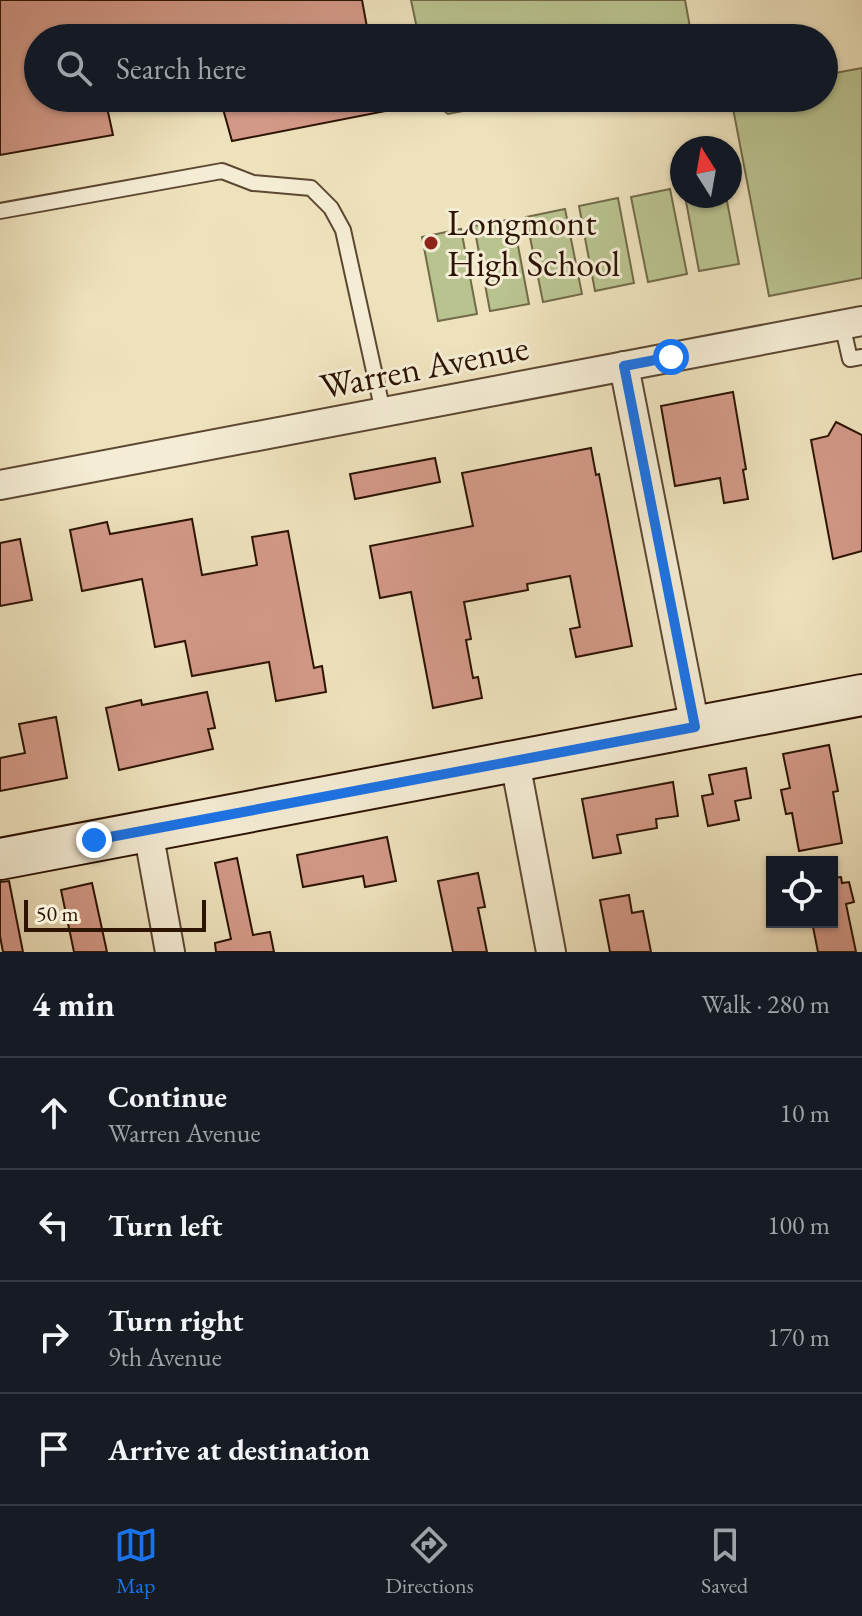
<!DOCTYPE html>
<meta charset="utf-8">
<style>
:root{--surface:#171b24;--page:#242831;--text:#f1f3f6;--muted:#9ea1a6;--line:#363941;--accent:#1a73e8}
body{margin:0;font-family:"EB Garamond",serif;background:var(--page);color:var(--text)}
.controls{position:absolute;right:24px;bottom:24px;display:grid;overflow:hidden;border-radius:0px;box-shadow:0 2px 6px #0004}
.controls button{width:72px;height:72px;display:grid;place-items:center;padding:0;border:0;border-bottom:2px solid var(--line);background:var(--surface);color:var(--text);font:40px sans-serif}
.compass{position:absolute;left:670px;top:136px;width:72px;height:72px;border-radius:50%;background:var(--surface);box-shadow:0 2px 6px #0004;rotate:349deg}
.scale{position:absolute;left:24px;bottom:20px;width:182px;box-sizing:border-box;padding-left:8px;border:4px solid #2c1302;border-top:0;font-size:22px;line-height:28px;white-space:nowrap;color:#2c1302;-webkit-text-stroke:6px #f4ecd4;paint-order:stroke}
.stop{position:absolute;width:24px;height:24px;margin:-18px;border:6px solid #1a73e8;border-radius:50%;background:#fff}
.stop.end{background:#1a73e8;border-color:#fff;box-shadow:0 2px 8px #0008}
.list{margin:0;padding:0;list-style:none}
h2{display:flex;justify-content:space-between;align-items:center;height:104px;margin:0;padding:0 32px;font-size:34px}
h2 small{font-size:26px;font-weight:400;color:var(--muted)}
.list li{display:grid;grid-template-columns:52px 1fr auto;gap:24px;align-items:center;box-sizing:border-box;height:112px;padding:0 32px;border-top:2px solid var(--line)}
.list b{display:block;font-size:30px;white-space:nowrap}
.list p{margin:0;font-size:26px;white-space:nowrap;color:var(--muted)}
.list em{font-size:26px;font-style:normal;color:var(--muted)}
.icon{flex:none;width:44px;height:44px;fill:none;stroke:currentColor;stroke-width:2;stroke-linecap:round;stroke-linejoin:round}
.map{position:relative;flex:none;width:862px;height:952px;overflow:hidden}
.search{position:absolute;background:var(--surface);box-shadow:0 2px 6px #0004;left:24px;right:24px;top:24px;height:88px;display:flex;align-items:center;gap:20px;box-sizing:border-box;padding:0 28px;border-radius:44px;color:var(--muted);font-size:30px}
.sheet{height:552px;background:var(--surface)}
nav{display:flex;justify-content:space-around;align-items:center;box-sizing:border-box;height:112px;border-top:2px solid var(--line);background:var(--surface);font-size:22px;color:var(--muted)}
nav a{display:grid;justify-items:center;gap:4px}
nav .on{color:var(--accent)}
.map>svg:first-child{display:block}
.green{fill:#b9c390;stroke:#726b49;stroke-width:2}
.building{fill:#d39988;stroke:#2c1302;stroke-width:2}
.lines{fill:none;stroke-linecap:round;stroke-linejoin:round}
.service-casing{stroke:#5c4731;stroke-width:18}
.minor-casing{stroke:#5c4731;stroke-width:32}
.secondary-casing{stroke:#2c1302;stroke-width:44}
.service{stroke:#f4ecd4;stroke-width:14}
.minor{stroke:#f4ecd4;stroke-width:28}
.secondary{stroke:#f4ecd4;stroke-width:40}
.route{stroke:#1a73e8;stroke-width:10}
.poi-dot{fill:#8f2418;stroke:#f4ecd4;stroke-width:3}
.labels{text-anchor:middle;stroke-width:6;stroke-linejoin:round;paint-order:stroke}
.poi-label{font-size:36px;fill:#2c1302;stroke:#f4ecd4;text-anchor:start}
.street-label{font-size:36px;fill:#2c1302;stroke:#f4ecd4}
</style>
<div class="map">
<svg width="862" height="952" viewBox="0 0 862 952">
<rect width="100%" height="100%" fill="#eee2bd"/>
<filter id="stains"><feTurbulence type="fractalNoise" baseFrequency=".0025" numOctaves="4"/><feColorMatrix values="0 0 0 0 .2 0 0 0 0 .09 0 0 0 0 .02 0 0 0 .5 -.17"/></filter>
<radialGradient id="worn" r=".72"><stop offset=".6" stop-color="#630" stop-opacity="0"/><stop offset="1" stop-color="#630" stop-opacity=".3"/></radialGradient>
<g class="green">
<polygon points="411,0 685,0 692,38 419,38"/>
<polygon points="862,68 862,278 769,296 731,98 824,98 824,75"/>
<polygon points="430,98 530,98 448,114 431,101"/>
<polygon points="670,189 687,274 648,282 631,197"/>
<polygon points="685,196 726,196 739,264 699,271"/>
<polygon points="618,198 634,283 595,291 579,206"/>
<polygon points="565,209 582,294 543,302 526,217"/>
<polygon points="513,219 529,304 490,311 474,226"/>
<polygon points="461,229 477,314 438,321 422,237"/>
</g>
<g class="building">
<polygon points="0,0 362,0 369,38 38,38 38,98 105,98 113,135 0,155"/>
<polygon points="220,98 405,98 406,107 232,141"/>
<polygon points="733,392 746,469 743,470 748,499 724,503 720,478 675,486 661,406"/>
<polygon points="836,422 862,435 862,551 833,559 811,440 828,436"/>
<polygon points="591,448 596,475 599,474 632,646 576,657 570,629 580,627 570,576 527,584 528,590 464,602 471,639 466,640 473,678 478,677 482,698 433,708 411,592 380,598 370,546 473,526 462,473"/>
<polygon points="435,458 440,482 355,499 350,474"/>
<polygon points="192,519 202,575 257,565 252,537 288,531 314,668 322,666 326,692 276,701 269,662 192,676 185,641 155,647 142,579 82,591 70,530 107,522 110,534"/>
<polygon points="20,539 32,600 0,606 0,543"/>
<polygon points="207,692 215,728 208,729 213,749 119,770 106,708 141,700 142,705"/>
<polygon points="56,717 67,778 0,791 0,758 25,753 19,724"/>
<polygon points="829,745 838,791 833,792 842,843 799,851 792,813 786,814 781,790 790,788 783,754"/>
<polygon points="746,768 751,798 735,801 739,820 708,826 702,796 713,794 709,775"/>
<polygon points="673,782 678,816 656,819 657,828 617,835 621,853 593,858 582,799"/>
<polygon points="387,837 396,881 365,887 363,876 303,887 297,855"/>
<polygon points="237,858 253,935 270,932 274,952 216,952 215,943 231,939 215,863"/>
<polygon points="478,873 485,907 478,908 487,952 453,952 438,881"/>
<polygon points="841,877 842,883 849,882 854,902 846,904 856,952 818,952 812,922 832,922 832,878"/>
<polygon points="9,881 23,952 3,952 0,936 0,882"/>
<polygon points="92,883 107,952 74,952 61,890"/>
<polygon points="629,895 632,913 643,911 651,952 610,952 600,900"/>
</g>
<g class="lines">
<defs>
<g id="service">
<polyline points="0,211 222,171 253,183 311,188 331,208 343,230 383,412"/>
<polyline points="842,324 850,359 862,357"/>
</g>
<g id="minor">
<polyline points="624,366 695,727"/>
<polyline points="0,485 862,321"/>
<polyline points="515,762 551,952"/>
<polyline points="148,831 170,952"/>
</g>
<polyline id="secondary" points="0,859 862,695"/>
</defs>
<use href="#service" class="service-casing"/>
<use href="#minor" class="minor-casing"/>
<use href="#secondary" class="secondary-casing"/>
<use href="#service" class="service"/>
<use href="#minor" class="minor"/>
<use href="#secondary" class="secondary"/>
</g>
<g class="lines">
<polyline class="route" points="94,840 695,727 624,366 671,357"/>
</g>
<circle class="poi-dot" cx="431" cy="243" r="8"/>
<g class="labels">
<g class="poi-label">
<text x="447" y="235">Longmont<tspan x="447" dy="41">High School</tspan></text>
</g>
<g class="street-label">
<text transform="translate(424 366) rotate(-11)" y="13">Warren Avenue</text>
</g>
</g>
<rect width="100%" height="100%" filter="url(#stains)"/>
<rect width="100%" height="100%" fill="url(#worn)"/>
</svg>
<div class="controls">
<button><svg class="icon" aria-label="locate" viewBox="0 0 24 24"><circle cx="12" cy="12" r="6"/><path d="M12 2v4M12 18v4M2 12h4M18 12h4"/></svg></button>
</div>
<svg class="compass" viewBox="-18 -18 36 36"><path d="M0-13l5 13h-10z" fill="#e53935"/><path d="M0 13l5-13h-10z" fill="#9ea1a6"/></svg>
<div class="scale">50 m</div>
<div class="stop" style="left:671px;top:357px"></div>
<div class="stop end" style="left:94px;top:840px"></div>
<div class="search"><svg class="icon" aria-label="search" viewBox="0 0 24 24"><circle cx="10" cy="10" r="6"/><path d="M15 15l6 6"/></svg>Search here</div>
</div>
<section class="sheet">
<h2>4 min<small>Walk · 280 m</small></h2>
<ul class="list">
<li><svg class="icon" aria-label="ahead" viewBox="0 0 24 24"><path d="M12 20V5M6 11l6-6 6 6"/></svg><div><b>Continue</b><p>Warren Avenue</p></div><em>10 m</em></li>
<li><svg class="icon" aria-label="left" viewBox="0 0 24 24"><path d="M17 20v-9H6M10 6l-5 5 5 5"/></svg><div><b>Turn left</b></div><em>100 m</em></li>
<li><svg class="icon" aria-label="right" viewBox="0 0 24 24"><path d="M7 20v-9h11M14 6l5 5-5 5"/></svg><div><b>Turn right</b><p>9th Avenue</p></div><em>170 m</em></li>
<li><svg class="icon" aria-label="arrive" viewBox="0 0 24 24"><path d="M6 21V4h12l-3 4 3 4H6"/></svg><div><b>Arrive at destination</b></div></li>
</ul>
</section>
<nav>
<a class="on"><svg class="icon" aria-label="map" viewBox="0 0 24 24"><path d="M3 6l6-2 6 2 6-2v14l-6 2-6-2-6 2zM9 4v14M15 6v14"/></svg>Map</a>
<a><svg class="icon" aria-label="directions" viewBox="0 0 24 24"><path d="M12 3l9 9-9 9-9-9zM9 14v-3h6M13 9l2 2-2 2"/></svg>Directions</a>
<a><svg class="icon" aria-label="saved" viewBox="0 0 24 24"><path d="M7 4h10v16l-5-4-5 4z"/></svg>Saved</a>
</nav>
